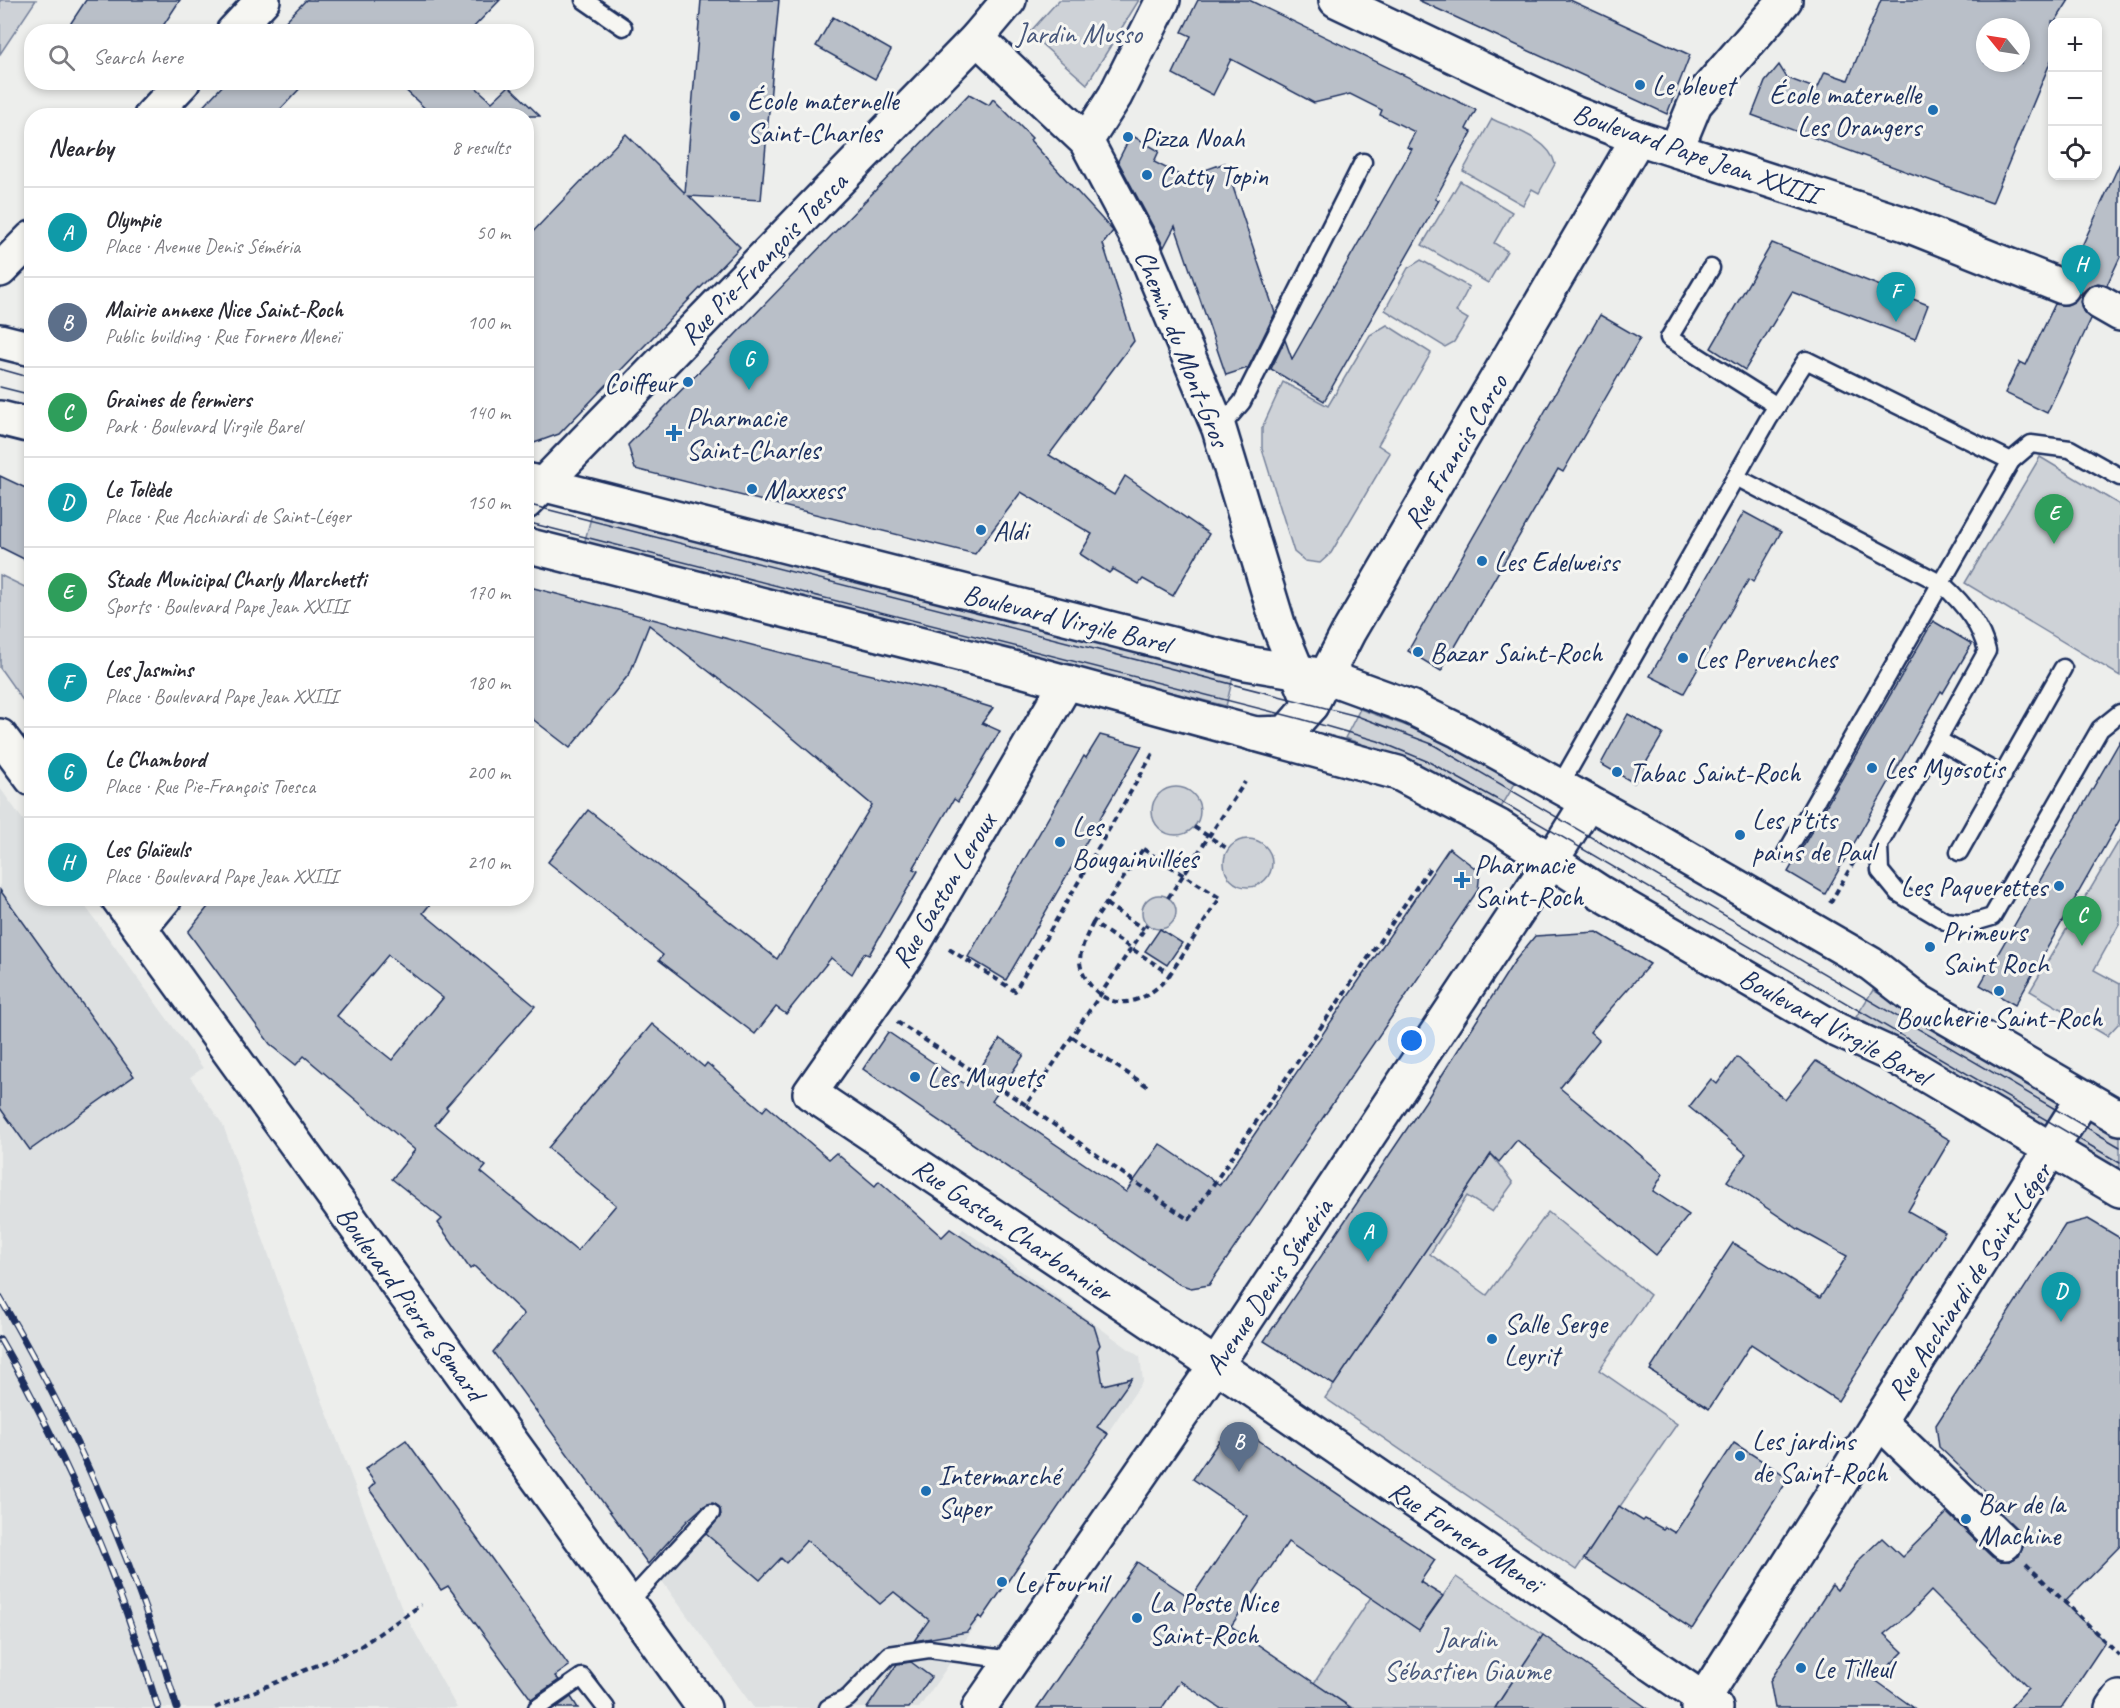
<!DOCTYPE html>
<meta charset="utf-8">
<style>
:root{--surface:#fff;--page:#f2f2f3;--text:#2b2b33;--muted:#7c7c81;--line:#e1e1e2;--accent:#d93025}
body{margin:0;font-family:Caveat,sans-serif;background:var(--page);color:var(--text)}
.controls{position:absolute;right:18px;top:18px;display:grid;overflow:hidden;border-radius:12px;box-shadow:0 3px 9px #0003}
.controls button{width:54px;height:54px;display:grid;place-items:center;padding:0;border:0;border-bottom:2px solid var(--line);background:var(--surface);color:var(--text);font:30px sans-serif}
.compass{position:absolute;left:1976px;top:18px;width:54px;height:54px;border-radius:50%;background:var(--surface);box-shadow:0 3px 9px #0003;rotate:300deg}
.you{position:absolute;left:1412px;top:1041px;width:21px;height:21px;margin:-15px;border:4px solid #fff;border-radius:50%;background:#1a73e8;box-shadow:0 0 0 9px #1a73e833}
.badge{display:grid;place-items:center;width:39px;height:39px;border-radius:50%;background:var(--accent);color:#fff;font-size:20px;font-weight:700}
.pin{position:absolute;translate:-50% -50px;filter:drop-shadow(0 2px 3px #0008)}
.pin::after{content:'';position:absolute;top:32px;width:21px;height:18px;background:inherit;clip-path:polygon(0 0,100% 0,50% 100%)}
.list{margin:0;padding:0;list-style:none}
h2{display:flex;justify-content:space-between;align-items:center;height:78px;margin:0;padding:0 24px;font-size:26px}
h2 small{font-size:20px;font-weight:400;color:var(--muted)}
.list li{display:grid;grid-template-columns:39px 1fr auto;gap:18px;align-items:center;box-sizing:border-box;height:90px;padding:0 24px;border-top:2px solid var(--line)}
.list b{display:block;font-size:22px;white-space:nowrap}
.list p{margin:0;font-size:20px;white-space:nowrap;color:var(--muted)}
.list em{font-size:20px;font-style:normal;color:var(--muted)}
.icon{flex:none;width:33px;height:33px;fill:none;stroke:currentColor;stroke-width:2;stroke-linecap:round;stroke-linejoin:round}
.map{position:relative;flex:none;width:2120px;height:1708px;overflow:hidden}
.search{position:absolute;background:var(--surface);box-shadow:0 3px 9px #0003;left:24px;top:24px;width:510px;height:66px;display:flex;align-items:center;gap:15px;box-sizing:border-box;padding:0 21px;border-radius:24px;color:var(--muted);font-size:22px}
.panel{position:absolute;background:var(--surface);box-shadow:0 3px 9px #0003;left:24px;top:108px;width:510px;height:798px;border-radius:24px}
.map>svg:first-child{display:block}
.built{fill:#dde0e1}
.green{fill:#ced2d7;stroke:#74809a;stroke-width:1.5}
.building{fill:#b9bfc8;stroke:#1b2f5e;stroke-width:1.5;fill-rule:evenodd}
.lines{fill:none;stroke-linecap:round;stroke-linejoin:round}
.lane-casing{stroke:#1b2f5e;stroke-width:21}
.street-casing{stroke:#1b2f5e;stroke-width:38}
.secondary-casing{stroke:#1b2f5e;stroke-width:38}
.path{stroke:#1b2f5e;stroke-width:4;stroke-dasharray:6 4.5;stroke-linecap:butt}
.lane{stroke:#f6f6f2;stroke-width:16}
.street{stroke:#f6f6f2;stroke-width:33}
.secondary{stroke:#f6f6f2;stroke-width:33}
.tram{stroke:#1b2f5e;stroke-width:1.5}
.rail-casing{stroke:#1b2f5e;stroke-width:7}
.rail{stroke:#f6f6f2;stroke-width:4.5;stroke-dasharray:14;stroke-linecap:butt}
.poi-dot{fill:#1f6fb2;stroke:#f6f6f2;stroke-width:2}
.labels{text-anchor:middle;stroke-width:6;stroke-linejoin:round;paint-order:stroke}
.park-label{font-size:28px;fill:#48587c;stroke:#f6f6f2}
.poi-label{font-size:28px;fill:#1b2f5e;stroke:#f6f6f2;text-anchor:start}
.street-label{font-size:28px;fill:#1b2f5e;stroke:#f6f6f2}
</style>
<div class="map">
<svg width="2120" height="1708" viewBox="0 0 2120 1708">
<rect width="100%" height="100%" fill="#edeeec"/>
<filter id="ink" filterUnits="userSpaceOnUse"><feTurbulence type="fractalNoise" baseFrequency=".0167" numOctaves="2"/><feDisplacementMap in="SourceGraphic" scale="12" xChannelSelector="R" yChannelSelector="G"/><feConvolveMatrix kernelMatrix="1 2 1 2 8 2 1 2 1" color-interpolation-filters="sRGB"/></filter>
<g filter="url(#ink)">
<g class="built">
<polygon points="0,788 31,831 32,898 80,899 203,1068 190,1077 223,1125 293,1324 401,1607 457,1708 0,1708"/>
<polygon points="963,1229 1140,1357 1143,1381 919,1708 754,1708 662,1581"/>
</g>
<g class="green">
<polygon points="0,0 36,0 0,54"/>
<polygon points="1059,0 1139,0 1087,84 1029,33"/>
<path d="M1492 119C1513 129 1550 139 1555 164L1539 193 1532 189 1523 205 1463 171Z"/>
<polygon points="1460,181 1512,212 1494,243 1507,251 1488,283 1422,245"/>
<polygon points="1421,260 1469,287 1456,312 1468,319 1454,342 1445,347 1385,310 1408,268"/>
<polygon points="1387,325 1431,353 1378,445 1390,453 1331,553 1320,563 1305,561 1294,552 1262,449 1262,428 1283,382 1328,406 1370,335"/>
<polygon points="2040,457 2120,505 2120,676 1965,583"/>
<polygon points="592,514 1233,677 1226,706 584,544"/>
<polygon points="0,575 31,590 31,712 0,668"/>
<polygon points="1360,709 1426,733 1517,780 1499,811 1389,754 1345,738"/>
<circle cx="1176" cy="811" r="24"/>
<polygon points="2120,839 2120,923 2094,970 2120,984 2120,1022 2107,1036 2030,991"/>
<circle cx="1248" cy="863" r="24"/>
<circle cx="1159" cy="912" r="17"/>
<polygon points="1873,990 2120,1134 2120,1171 1856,1017"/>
<polygon points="1491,1154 1513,1183 1492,1212 1467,1196 1430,1254 1487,1295 1548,1212 1650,1295 1599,1370 1677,1424 1576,1570 1325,1398"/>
<polygon points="1456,1577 1543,1635 1495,1708 1352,1708 1314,1683 1371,1597 1419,1630"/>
</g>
<g class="building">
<polygon points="86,0 180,0 159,32 65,32"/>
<polygon points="306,0 500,0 469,32 275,32"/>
<polygon points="701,0 779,0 761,200 689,196 740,247 559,434 526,446 526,239 626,134 685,193"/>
<polygon points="1198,0 1249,0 1476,110 1466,129 1472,132 1435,199 1439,200 1324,401 1271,369 1285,340 1292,359 1412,149 1407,147 1415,132 1380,115 1382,110 1350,94 1314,103 1231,59 1213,95 1173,74 1191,36 1182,32"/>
<polygon points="1418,0 1570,0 1690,55 1667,114"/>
<path d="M1881 0H2069L2055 22H2052V58L1992 203 1752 115 1765 82 1779 65 1787 78 1817 89 1825 72 1848 80ZM1985 27H2021V63H1985Z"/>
<polygon points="833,17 891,50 875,79 816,46"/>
<polygon points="226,82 306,82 274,116 194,116"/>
<polygon points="397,82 470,82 492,102 509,86 540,116 433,116"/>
<polygon points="969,94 989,105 993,99 1032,138 1030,140 1113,231 1103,244 1134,341 1049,455 1114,495 1125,476 1209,534 1173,596 1143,579 1139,584 1113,569 1109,573 1080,554 1092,534 1021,492 975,554 635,469 628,445"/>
<polygon points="1131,135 1159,151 1154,162 1197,184 1205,170 1225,163 1275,313 1248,368 1226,375 1175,226 1164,247 1118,161"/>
<polygon points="2120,163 2120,257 2107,285 2098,283 2090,286 2082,293 2080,302 2083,311 2091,319 2047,413 2005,393 2020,362 2026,365 2055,304 2066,305 2075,301 2080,294 2081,284 2078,276 2071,270"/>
<polygon points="1772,243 1928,305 1915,339 1792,292 1745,370 1711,348"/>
<polygon points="1600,315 1640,338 1563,472 1558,469 1441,671 1408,651"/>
<polygon points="0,476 32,491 32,563 0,547"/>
<polygon points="1744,512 1781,532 1753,582 1749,579 1684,693 1650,676"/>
<polygon points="526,586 821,663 932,689 993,708 982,723 1000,731 958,802 954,799 913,869 918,871 869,955 864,953 852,974 831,958 786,1014 776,1007 755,1034 659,960 663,955 548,862 588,810 777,959 872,805 774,722 649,625 630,673 570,748 526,714"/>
<polygon points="1933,621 1972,644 1943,693 1941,691 1825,894 1788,872"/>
<polygon points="1628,714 1663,734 1634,783 1601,764"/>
<polygon points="1100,735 1142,746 1006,980 968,957 1084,756 1086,758"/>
<polygon points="2120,741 2120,819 2015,1005 1980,985"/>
<polygon points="1449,848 1480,872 1478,890 1209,1285 1191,1288 1179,1284 863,1069 888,1032 968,1086 1000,1039 1024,1055 992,1101 1126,1192 1160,1144 1220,1185"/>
<polygon points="0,890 134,1076 30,1150 0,1108"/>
<path d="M215 898H435L423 913 535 1006 446 1107 448 1109 435 1125 486 1166 481 1172 577 1251 616 1205 548 1148 652 1024 704 1067 707 1063 763 1111 767 1106 829 1159 836 1153 875 1186 879 1181 942 1237 950 1229 1094 1326 1100 1345 1097 1350 1103 1385 1132 1378 1097 1427 1108 1434 982 1619 979 1616 967 1632 914 1641 929 1620 894 1592 880 1604 807 1540 786 1563 781 1558 760 1580 706 1534 721 1515 718 1506 713 1503 704 1506 688 1520 648 1564 493 1352 524 1314 474 1266 470 1269 438 1223 442 1219 392 1179 415 1150 304 1056 296 1065 270 1044 188 932ZM388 955 443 998 392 1060 337 1016Z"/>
<polygon points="1160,929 1182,943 1167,965 1145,951"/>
<polygon points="1597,932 1650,964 1590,1032 1599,1040 1560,1088 1663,1174 1653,1191 1689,1215 1656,1255 1517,1140 1499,1162 1491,1154 1334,1385 1264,1341 1425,1102 1514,962 1535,936"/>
<polygon points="1737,1057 1785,1100 1816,1061 1950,1140 1908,1211 1945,1232 1838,1401 1751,1344 1709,1409 1650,1370 1733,1243 1820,1298 1847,1256 1798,1229 1727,1181 1746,1154 1689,1107 1711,1079 1717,1084"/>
<polygon points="2088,1219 2120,1238 2120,1546 2064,1603 2105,1642 2061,1708 2010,1708 2028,1688 1931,1591 1909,1614 1884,1634 1903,1652 1875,1680 1914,1708 1775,1708 1770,1681 1832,1585 1837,1590 1859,1560 1882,1538 1902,1557 1947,1513 1992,1557 2000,1561 2010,1561 2019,1556 2023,1547 2023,1537 2018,1530 1995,1508 2002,1507 1939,1447 1936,1425 2065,1225"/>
<polygon points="1242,1429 1435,1560 1420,1582 1443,1596 1419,1630 1288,1542 1231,1626 1351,1708 1220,1708 1180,1681 1162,1708 1037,1708 1137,1562 1191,1598 1247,1516 1193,1479 1219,1441 1222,1442 1229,1433"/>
<polygon points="406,1440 569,1666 555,1676 559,1680 531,1699 448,1586 441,1590 369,1489 375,1483 365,1469"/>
<polygon points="1734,1443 1789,1478 1692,1629 1584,1559 1619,1506 1643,1521 1645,1519 1663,1529 1665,1527 1675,1533"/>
<polygon points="1543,1635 1647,1708 1495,1708"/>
<polygon points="911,1662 931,1677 909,1708 867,1708 897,1664"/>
<polygon points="571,1697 578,1708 556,1708"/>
</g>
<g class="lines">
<defs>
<g id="lane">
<polyline points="584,0 623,27"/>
<polyline points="1711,268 1669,338 1777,406"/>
<polyline points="1219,429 1242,402 1363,162"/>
<path d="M1736 477 1942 584C1962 602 1981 624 1987 651L1879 845 1880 871 1898 893 1945 921 1968 924 1992 917 2100 729 2120 713"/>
<polyline points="1938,740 2003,776"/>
<polyline points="1559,787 1768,420 1806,360 2011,461 2031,444 2070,449 2120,477"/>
<polyline points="1959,852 2063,668"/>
<polyline points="1786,853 2011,461"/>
<polyline points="628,1603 711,1513"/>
<polyline points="537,1708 582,1677 606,1708"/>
<polyline points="828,1708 848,1698 889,1655 929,1649 1012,1660"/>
</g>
<g id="street">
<polyline points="1336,0 1574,113 1638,138 1905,224 2063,287"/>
<polyline points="233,32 263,0"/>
<polyline points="977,38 1086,141 1145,252 1219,429 1279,627 1311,705"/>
<polyline points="151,116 183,82"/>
<polyline points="1086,141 1115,96 1163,0"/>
<polyline points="1676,150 1695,104 1785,0"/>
<polyline points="0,270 32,238"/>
<polyline points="2099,302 2120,314"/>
<polyline points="526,502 977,38 1009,0"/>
<polyline points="1067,682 909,952 810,1093 1247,1386 1716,1708"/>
<polyline points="1254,734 1286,733 1311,705 1348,633 1638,138"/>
<polyline points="140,928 165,898"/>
<polyline points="1879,1421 2005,1543"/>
<polyline points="979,1708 1216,1365 1551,861"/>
<polyline points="1698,1708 2084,1097"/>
<polyline points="2113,1708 2120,1698"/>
</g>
<g id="secondary">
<polyline points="0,341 32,349"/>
<polyline points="0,418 32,426"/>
<polyline points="526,480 1246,663 1325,676 1410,707 1459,731 1637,829 1871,964 1920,1002 2120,1118"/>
<polyline points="526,545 1025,671 1398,773 1498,826 1601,893 1837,1030 1892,1055 2120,1190"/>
<polyline points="0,736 32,779"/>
<polyline points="1551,861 1588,802"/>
<polyline points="118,898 704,1708"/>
</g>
</defs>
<use href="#lane" class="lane-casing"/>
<use href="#street" class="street-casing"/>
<use href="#secondary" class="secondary-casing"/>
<g class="path">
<polyline points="1194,827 1228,849"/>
<polygon points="1143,849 1220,898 1170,974 1093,923"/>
<polyline points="1168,898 1245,782"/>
<polyline points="1830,903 1855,860"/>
<polyline points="1106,904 1144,929"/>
<path d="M1093 923C1087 935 1080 948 1080 962 1081 972 1086 980 1092 987 1117 1016 1151 999 1170 974"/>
<polyline points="949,949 1015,991 1155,750"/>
<polyline points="897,1022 1026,1105 1147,925"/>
<polyline points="1072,1037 1147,1086"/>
<polyline points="1026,1105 1189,1220 1431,866"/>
<polyline points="2026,1564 2120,1656"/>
<polyline points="215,1708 358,1648 421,1605"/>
</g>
<use href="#lane" class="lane"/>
<use href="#street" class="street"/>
<use href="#secondary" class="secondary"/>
<g class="tram">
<polyline points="0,369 32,378"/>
<polyline points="0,387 32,395"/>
<polyline points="526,504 1357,716 1432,744 2120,1147"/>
<polyline points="526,522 1301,719 1378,741 1429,762 1509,806 2120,1163"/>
</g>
<defs>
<g id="rail">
<path d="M0 1298C76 1427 135 1564 177 1708"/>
<path d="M0 1339C67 1455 119 1579 158 1708"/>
</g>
</defs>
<use href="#rail" class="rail-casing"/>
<use href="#rail" class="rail"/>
</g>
</g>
<g class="poi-dot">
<circle cx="1640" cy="85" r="6"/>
<circle cx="1933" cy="110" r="6"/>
<circle cx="735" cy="116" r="6"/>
<circle cx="1128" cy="137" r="6"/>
<circle cx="1147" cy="175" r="6"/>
<circle cx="688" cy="382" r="6"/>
<path d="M671 424h6v6h6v6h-6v6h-6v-6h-6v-6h6z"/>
<circle cx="752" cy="489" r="6"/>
<circle cx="981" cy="530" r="6"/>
<circle cx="1482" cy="561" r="6"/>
<circle cx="1418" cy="652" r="6"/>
<circle cx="1683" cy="658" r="6"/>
<circle cx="1872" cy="768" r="6"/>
<circle cx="1617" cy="772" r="6"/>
<circle cx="1740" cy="835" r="6"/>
<circle cx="1060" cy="842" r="6"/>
<path d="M1459 871h6v6h6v6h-6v6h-6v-6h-6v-6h6z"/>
<circle cx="2059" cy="886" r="6"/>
<circle cx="1930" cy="947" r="6"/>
<circle cx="1999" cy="991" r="6"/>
<circle cx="915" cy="1077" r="6"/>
<circle cx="1492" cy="1339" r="6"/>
<circle cx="1740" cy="1456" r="6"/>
<circle cx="926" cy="1491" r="6"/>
<circle cx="1966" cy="1519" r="6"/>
<circle cx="1002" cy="1582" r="6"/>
<circle cx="1137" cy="1618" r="6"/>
<circle cx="1801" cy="1668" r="6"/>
</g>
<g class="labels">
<g class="park-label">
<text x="1079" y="43">Jardin Musso</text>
<text x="1467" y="1648">Jardin<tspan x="1467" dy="32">Sébastien Giaume</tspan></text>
</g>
<g class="poi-label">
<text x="1652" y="95">Le bleuet</text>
<text x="1921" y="104" text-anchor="end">École maternelle<tspan x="1921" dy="32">Les Orangers</tspan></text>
<text x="747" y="110">École maternelle<tspan x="747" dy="32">Saint-Charles</tspan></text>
<text x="1140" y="147">Pizza Noah</text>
<text x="1159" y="185">Catty Topin</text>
<text x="676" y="392" text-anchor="end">Coiffeur</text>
<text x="686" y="427">Pharmacie<tspan x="686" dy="32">Saint-Charles</tspan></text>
<text x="764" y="499">Maxxess</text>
<text x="993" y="540">Aldi</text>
<text x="1494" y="571">Les Edelweiss</text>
<text x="1430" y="662">Bazar Saint-Roch</text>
<text x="1695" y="668">Les Pervenches</text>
<text x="1884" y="778">Les Myosotis</text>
<text x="1629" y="782">Tabac Saint-Roch</text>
<text x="1752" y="829">Les p'tits<tspan x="1752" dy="32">pains de Paul</tspan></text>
<text x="1072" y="836">Les<tspan x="1072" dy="32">Bougainvillées</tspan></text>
<text x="1474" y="874">Pharmacie<tspan x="1474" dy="32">Saint-Roch</tspan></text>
<text x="2047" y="896" text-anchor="end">Les Paquerettes</text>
<text x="1942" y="941">Primeurs<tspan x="1942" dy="32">Saint Roch</tspan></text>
<text x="1999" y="1027" text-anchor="middle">Boucherie Saint-Roch</text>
<text x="927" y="1087">Les Muguets</text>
<text x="1504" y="1333">Salle Serge<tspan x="1504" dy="32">Leyrit</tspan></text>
<text x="1752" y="1450">Les jardins<tspan x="1752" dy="32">de Saint-Roch</tspan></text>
<text x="938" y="1485">Intermarché<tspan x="938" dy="32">Super</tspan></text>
<text x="1978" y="1513">Bar de la<tspan x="1978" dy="32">Machine</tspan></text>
<text x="1014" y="1592">Le Fournil</text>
<text x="1149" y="1612">La Poste Nice<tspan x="1149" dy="32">Saint-Roch</tspan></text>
<text x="1813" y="1678">Le Tilleul</text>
</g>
<g class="street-label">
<text transform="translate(1696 153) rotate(19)" y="10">Boulevard Pape Jean XXIII</text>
<text transform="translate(763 258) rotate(-46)" y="10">Rue Pie-François Toesca</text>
<text transform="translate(1183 348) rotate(68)" y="10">Chemin du Mont-Gros</text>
<text transform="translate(1455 451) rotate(-59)" y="10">Rue Francis Carco</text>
<text transform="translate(1067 618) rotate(14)" y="10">Boulevard Virgile Barel</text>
<text transform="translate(943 890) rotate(-59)" y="10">Rue Gaston Leroux</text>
<text transform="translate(1835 1026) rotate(29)" y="10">Boulevard Virgile Barel</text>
<text transform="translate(1013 1229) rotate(34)" y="10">Rue Gaston Charbonnier</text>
<text transform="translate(1969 1281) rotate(-57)" y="10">Rue Acchiardi de Saint-Léger</text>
<text transform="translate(1268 1286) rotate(-56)" y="10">Avenue Denis Séméria</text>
<text transform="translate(411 1303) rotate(54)" y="10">Boulevard Pierre Semard</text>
<text transform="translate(1466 1536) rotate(34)" y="10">Rue Fornero Meneï</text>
</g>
</g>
</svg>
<div class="controls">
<button>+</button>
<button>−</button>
<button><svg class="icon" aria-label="locate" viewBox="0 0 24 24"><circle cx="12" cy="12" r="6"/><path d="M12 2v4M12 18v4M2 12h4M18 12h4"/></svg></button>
</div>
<svg class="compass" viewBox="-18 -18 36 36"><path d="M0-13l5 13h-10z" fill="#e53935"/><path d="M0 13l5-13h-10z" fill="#7c7c81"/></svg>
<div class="you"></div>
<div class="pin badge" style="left:1368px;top:1262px;background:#0f9aa8">A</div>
<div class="pin badge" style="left:1239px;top:1472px;background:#5c6f8a">B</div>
<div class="pin badge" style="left:2082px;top:946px;background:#2e9e5b">C</div>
<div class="pin badge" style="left:2061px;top:1322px;background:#0f9aa8">D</div>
<div class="pin badge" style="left:2054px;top:544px;background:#2e9e5b">E</div>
<div class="pin badge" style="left:1896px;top:322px;background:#0f9aa8">F</div>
<div class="pin badge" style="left:749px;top:390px;background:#0f9aa8">G</div>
<div class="pin badge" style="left:2081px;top:295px;background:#0f9aa8">H</div>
<div class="search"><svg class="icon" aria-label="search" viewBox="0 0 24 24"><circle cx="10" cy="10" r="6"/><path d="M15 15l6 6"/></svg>Search here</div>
<section class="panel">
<h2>Nearby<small>8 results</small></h2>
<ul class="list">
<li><span class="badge" style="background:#0f9aa8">A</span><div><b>Olympie</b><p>Place · Avenue Denis Séméria</p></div><em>50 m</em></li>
<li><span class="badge" style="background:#5c6f8a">B</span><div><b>Mairie annexe Nice Saint-Roch</b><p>Public building · Rue Fornero Meneï</p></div><em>100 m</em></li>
<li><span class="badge" style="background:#2e9e5b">C</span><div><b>Graines de fermiers</b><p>Park · Boulevard Virgile Barel</p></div><em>140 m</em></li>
<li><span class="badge" style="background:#0f9aa8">D</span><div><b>Le Tolède</b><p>Place · Rue Acchiardi de Saint-Léger</p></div><em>150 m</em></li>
<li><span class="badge" style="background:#2e9e5b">E</span><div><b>Stade Municipal Charly Marchetti</b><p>Sports · Boulevard Pape Jean XXIII</p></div><em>170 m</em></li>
<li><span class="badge" style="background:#0f9aa8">F</span><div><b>Les Jasmins</b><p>Place · Boulevard Pape Jean XXIII</p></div><em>180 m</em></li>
<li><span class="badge" style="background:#0f9aa8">G</span><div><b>Le Chambord</b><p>Place · Rue Pie-François Toesca</p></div><em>200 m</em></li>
<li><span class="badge" style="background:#0f9aa8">H</span><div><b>Les Glaïeuls</b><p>Place · Boulevard Pape Jean XXIII</p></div><em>210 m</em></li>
</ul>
</section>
</div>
